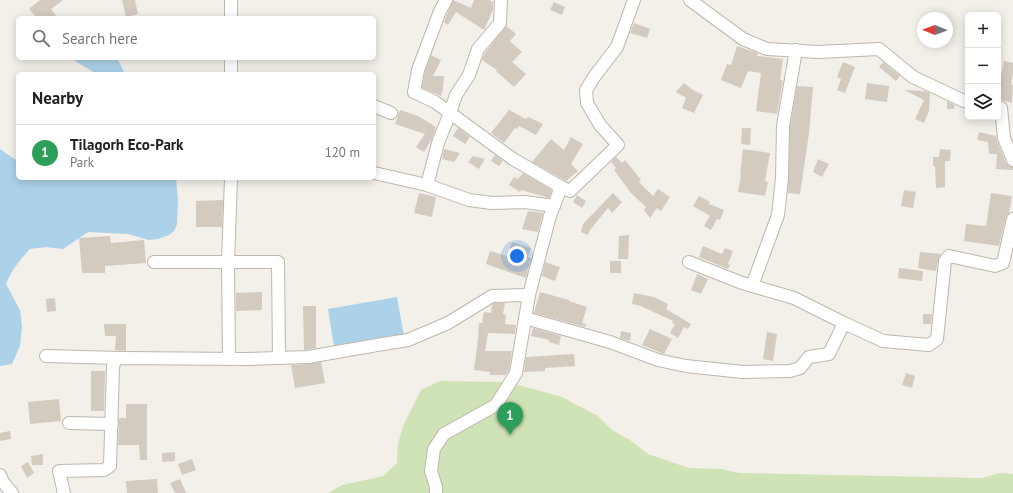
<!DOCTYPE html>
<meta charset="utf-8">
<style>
:root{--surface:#fff;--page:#f6f6f6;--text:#202124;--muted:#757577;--line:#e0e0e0;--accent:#2563eb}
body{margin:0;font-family:"PT Sans",sans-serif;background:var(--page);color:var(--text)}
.controls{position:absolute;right:12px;top:12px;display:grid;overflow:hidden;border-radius:6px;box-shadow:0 2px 10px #0003}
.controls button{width:36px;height:36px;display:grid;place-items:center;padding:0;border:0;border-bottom:1px solid var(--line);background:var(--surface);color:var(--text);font:20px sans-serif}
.compass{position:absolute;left:917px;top:12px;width:36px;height:36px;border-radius:50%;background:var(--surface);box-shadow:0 2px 10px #0003;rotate:271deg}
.you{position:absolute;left:517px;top:256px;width:14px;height:14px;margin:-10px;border:3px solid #fff;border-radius:50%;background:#1a73e8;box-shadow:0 0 0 6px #1a73e833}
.badge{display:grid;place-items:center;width:26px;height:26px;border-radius:50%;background:var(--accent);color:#fff;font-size:13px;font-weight:700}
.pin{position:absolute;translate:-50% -33px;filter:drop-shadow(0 1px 2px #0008)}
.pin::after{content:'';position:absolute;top:21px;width:14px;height:12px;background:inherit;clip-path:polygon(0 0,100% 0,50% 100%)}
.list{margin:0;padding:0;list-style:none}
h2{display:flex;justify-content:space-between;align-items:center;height:52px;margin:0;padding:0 16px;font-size:17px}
h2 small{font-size:13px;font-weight:400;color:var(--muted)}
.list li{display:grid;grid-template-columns:26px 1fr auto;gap:12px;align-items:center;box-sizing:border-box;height:56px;padding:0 16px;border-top:1px solid var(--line)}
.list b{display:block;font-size:15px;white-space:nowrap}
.list p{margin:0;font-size:13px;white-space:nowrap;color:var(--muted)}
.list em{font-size:13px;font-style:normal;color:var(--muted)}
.icon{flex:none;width:22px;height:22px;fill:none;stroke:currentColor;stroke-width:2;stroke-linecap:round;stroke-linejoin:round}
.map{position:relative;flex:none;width:1013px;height:493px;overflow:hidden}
.search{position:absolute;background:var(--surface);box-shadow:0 2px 10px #0003;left:16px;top:16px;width:360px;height:44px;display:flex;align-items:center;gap:10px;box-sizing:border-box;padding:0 14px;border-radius:6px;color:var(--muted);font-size:15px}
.panel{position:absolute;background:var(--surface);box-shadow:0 2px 10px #0003;left:16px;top:72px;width:360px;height:108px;border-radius:6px}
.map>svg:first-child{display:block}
.green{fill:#d0e3b6}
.water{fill:#acd2e9}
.building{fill:#d3cbc0}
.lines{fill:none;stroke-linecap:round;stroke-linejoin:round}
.street-casing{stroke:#bdb7ac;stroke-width:14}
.street{stroke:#fff;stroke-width:12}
</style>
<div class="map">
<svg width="1013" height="493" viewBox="0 0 1013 493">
<rect width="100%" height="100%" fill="#f3efe9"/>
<polygon class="green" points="440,381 508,382 562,397 598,416 612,430 630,440 648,454 689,468 721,469 739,473 982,478 1000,473 1013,474 1013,493 328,493 342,485 383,476 397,463 398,444 403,426 421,390"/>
<g class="water">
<polygon points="75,58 117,58 125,74 97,74 75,61"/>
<path d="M0 149 14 159 18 160V178H176L178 200 177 224 174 231 169 235 158 239 149 240 128 234 88 232 63 249 46 247 30 249C20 260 12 269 6 284L20 310 22 326 20 346 12 364 0 366Z"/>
<polygon points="397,297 404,336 334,347 328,309"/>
</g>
<g class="building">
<polygon points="40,0 63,0 51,9 58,18 37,18 29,9"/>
<polygon points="122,0 135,0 138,14 126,17"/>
<polygon points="453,0 471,8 474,0 489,0 493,2 493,10 484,30 456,12 448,25 444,22"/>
<polygon points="554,2 565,7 562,15 550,10"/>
<polygon points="634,23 650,29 647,38 630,33"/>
<polygon points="506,26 516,34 510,41 522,52 512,62 526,74 514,87 496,71 497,70 482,60 485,53"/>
<polygon points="737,46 758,53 757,56 783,59 780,80 783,80 782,85 777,114 756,111 761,73 748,71 741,88 721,80 727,64 731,65"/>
<polygon points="431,55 441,60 433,76 444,76 443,89 441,96 422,88 425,72"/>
<polygon points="1004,61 1013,63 1013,73 1011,84 1013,85 1012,103 998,99 998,81 1000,82"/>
<polygon points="843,62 855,67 845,93 837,90 841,79 837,77"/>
<polygon points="883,62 900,76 896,81 879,67"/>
<polygon points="684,83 693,90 703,95 694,113 682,108 686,98 676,92"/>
<polygon points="867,83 889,86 887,102 865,99"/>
<polygon points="797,86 813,87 809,133 800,194 788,193 790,127"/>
<polygon points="904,90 925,91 930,93 929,111 924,123 915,119 924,100"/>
<polygon points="947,101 955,105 954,109 947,109"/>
<polygon points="400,110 418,116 436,127 432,139 424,152 416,147 425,134 395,124"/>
<polygon points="509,110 526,119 528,117 543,124 536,135 519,126 517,129 515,128 504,143 491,133"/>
<polygon points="458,128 470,137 465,144 453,136"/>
<polygon points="742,128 751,128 750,145 741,144"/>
<polygon points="979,132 996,136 997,141 1006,163 1009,166 1013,167 1013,170 996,169 997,154 989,154 988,142 977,140"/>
<polygon points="571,137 583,144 571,164 578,171 566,181 532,162 551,139 564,150"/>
<polygon points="444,149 460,153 454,162 442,159"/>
<polygon points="743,149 770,153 765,181 768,182 765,196 738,192 741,175 740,175"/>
<polygon points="940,149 951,150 950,161 945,161 945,187 936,188 935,166 933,166 933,157 939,157"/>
<polygon points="495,155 503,161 499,166 491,161"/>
<polygon points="473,156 485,159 479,169 468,162"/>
<polygon points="616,157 622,163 625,160 641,180 639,182 653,196 658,189 670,197 661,211 657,208 650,218 644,210 646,207 631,193 614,170 616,168 611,162"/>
<polygon points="818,159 829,164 822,177 813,172"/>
<polygon points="523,173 552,190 549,198 521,190 520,192 509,185 514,177 518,179"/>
<polygon points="904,190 916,192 913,208 901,206"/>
<polygon points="419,193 436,197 432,217 414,213"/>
<polygon points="613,193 622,202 612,213 608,208 590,230 588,235 581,232 583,225 582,225"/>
<polygon points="991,193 1012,196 1009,213 1006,217 999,246 964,241 966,224 986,226"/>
<polygon points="577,195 586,201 582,208 573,202"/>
<polygon points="699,196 710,202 709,204 724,210 720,220 717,219 711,230 704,226 710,216 693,206"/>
<polygon points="223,200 222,227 196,227 196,201"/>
<polygon points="528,211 543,213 538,232 522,229"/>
<polygon points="629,235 628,259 618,259 619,236"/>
<polygon points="110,236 111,243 144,240 146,263 105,266 105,273 82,273 79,238"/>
<polygon points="512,242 531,248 528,257 531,258 526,278 486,264 490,251 507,256"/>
<polygon points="703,246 722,254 725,248 733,251 728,264 730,265 728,269 699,257"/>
<polygon points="920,252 941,254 938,260 936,271 918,268"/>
<rect x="610" y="261" width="11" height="12"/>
<polygon points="545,262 560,267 555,281 542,276"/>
<polygon points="899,268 923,271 922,281 898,278"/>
<polygon points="697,274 708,279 701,294 691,290"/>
<polygon points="262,292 262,310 236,311 236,293"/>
<polygon points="540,292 569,300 569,301 587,307 582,323 586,324 585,327 534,313"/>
<polygon points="634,293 654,297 668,304 666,309 691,324 688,329 684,327 678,338 670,333 675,324 672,323 673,321 641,306 632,304"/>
<polygon points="55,298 56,311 47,312 46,299"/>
<polygon points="494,303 505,303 503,314 506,315 505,324 516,325 515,334 488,333 485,351 512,351 509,370 506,375 490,375 490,372 474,370 478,339 479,323 482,323 484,312 491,313 492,305"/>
<polygon points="303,306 316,306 316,348 304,350"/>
<polygon points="923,314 932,314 931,324 923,324"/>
<polygon points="104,324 126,324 126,351 115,350 116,336 105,336"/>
<polygon points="533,328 561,336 559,345 549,342 549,340 531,336"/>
<polygon points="650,329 672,339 664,354 642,345"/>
<polygon points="621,331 631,333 630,341 620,338"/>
<polygon points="767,332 777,334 773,361 763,359"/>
<polygon points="574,354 575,366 545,368 545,371 524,372 526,357"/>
<polygon points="321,362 325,383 295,388 291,365 308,364"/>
<polygon points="91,371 105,371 104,411 91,411"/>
<polygon points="906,373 915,376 912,388 902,385"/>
<polygon points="59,399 61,421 30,424 28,402"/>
<polygon points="126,404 147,404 147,460 140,460 139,445 118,445 119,418 126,418"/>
<polygon points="10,431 11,439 0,441 0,433"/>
<polygon points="175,452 175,461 162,462 162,453"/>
<polygon points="43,454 43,465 32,465 31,456"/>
<polygon points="192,459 196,470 182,475 178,464"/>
<polygon points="28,462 34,473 27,478 21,466"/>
<polygon points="157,479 158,493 127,493 126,481"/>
<polygon points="180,479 186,493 175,493 170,483"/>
</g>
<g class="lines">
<defs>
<g id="street">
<polyline points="690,0 743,39 767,49 818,52 879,49 913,77 964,101 968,102"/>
<polyline points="231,18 231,0"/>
<polyline points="231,74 231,58"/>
<polyline points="374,106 391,113"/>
<polyline points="1001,108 1004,138 1013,160"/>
<polyline points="374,173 427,185 469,200 492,203 525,202 554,206"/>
<polyline points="427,185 438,143 450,113 435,102 414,92 418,70 440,11 446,0"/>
<polyline points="561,187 570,191 618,145 600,125 590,108 587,103 586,90 594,77 617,47 634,0"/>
<polyline points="154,262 278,262 279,358"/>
<polyline points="689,262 742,283 794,298 844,323"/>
<polyline points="752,286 778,215 782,178 783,126 796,50"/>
<polyline points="525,318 610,342 658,360 686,366 743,372 790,371 800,368 809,357 829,354 844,323 883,341 929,345 937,339 945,261 949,256 995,266 1003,263 1013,219"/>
<polyline points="46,356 120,358"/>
<polyline points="229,359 228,262 231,178"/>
<polyline points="69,423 112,424"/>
<polyline points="0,475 3,482 12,493"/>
<polyline points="64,493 59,471 104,470 110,466 113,367 115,360 120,358 246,359 308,357 377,345 408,340 448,323 492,296 529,295"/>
<polyline points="436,493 436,487 431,471 434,449 444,434 496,405 516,373 529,295 550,216 561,187 513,159 450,113 456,95 469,75 478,49 500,23 501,0"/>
</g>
</defs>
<use href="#street" class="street-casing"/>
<use href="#street" class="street"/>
</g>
</svg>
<div class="controls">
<button>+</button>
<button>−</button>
<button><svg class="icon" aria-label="layers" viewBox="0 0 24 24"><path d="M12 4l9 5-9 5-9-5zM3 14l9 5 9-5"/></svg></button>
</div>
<svg class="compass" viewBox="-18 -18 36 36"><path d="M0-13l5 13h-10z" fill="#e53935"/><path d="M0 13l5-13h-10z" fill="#757577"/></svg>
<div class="you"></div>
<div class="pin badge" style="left:510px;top:435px;background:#2e9e5b">1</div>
<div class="search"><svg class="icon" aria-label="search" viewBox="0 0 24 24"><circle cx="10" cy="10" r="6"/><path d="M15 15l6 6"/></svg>Search here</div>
<section class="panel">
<h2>Nearby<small></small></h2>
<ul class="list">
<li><span class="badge" style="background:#2e9e5b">1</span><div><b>Tilagorh Eco-Park</b><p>Park</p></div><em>120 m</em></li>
</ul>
</section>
</div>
